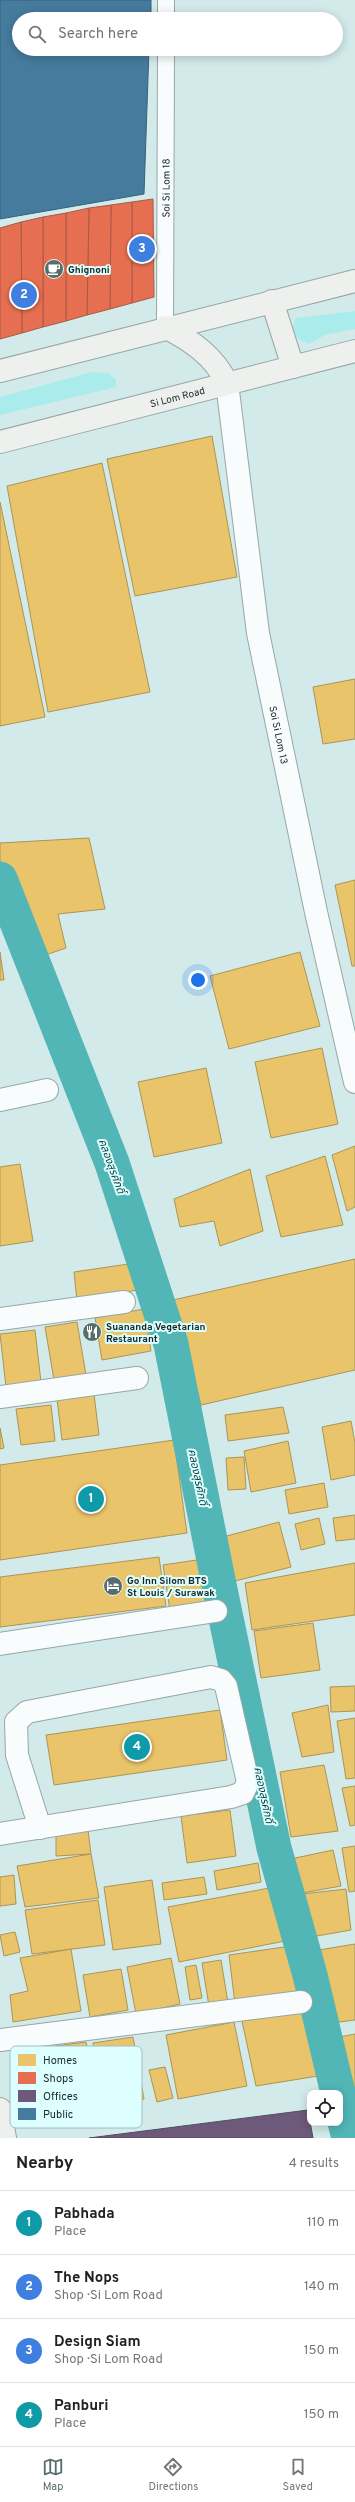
<!DOCTYPE html>
<meta charset="utf-8">
<style>
:root{--surface:#fff;--page:#f2f2f2;--text:#202124;--muted:#757577;--line:#e0e0e0;--accent:#596c6c}
body{margin:0;font-family:Overpass,"Noto Sans Thai",sans-serif;background:var(--page);color:var(--text)}
.controls{position:absolute;right:12px;bottom:12px;display:grid;overflow:hidden;border-radius:8px;box-shadow:0 2px 10px #0003}
.controls button{width:36px;height:36px;display:grid;place-items:center;padding:0;border:0;border-bottom:1px solid var(--line);background:var(--surface);color:var(--text);font:20px sans-serif}
.you{position:absolute;left:198px;top:980px;width:14px;height:14px;margin:-10px;border:3px solid #fff;border-radius:50%;background:#1a73e8;box-shadow:0 0 0 6px #1a73e833}
.badge{display:grid;place-items:center;width:26px;height:26px;border-radius:50%;background:var(--accent);color:#fff;font-size:13px;font-weight:700}
.pin{position:absolute;translate:-50% -50%;border:2px solid #fff;box-shadow:0 1px 4px #0006}
.list{margin:0;padding:0;list-style:none}
h2{display:flex;justify-content:space-between;align-items:center;height:52px;margin:0;padding:0 16px;font-size:17px}
h2 small{font-size:13px;font-weight:400;color:var(--muted)}
.list li{display:grid;grid-template-columns:26px 1fr auto;gap:12px;align-items:center;box-sizing:border-box;height:64px;padding:0 16px;border-top:1px solid var(--line)}
.list b{display:block;font-size:15px;white-space:nowrap}
.list p{margin:0;font-size:13px;white-space:nowrap;color:var(--muted)}
.list em{font-size:13px;font-style:normal;color:var(--muted)}
.icon{flex:none;width:22px;height:22px;fill:none;stroke:currentColor;stroke-width:2;stroke-linecap:round;stroke-linejoin:round}
.map{position:relative;flex:none;width:355px;height:2138px;overflow:hidden}
.search{position:absolute;background:var(--surface);box-shadow:0 2px 10px #0003;left:12px;right:12px;top:12px;height:44px;display:flex;align-items:center;gap:10px;box-sizing:border-box;padding:0 14px;border-radius:22px;color:var(--muted);font-size:15px}
.sheet{height:308px;background:var(--surface)}
nav{display:flex;justify-content:space-around;align-items:center;box-sizing:border-box;height:56px;border-top:1px solid var(--line);background:var(--surface);font-size:11px;color:var(--muted)}
nav a{display:grid;justify-items:center;gap:2px}
nav .on{color:var(--accent)}
.map>svg:first-child{display:block}
.green{fill:#aaebec}
.homes{fill:#e9c46a;stroke:#aa9556}
.shops{fill:#e76f51;stroke:#a95a45}
.offices{fill:#6d597a;stroke:#544a61}
.public{fill:#457b9d;stroke:#38627a}
.lines{fill:none;stroke-linecap:round;stroke-linejoin:round}
.canal{stroke:#52b5b6;stroke-width:35}
.lane-casing{stroke:#96a7a7;stroke-width:18}
.street-casing{stroke:#96a7a7;stroke-width:24}
.secondary-casing{stroke:#96a7a7;stroke-width:24}
.lane{stroke:#f8fcfc;stroke-width:16}
.street{stroke:#f8fcfc;stroke-width:22}
.secondary{stroke:#eef0ed;stroke-width:22}
.labels{text-anchor:middle;stroke-width:4;stroke-linejoin:round;paint-order:stroke}
.street-label{font-size:10px;fill:#182828;stroke:#dff}
.poi-label{font-size:10px;font-weight:bold;fill:#182828;stroke:#dff;text-anchor:start}
.water-label{font-size:11px;font-style:italic;fill:#0f4445;stroke:#dff}
.key{fill:#dff;stroke:#a2bebe;stroke-width:1}
.key-label{font-size:11px;fill:#182828}
</style>
<div class="map">
<svg width="355" height="2138" viewBox="0 0 355 2138">
<rect width="100%" height="100%" fill="#d3eaea"/>
<g class="green">
<polygon points="355,311 355,329 325,335 309,344 298,339 292,328 296,318"/>
<polygon points="92,372 108,373 116,380 116,387 0,415 0,397"/>
</g>
<g class="homes">
<polygon points="212,436 237,577 135,596 107,459"/>
<polygon points="102,463 150,692 48,712 7,486"/>
<polygon points="0,502 45,717 0,726"/>
<polygon points="355,679 355,739 323,744 313,687"/>
<polygon points="89,838 105,909 58,914 66,948 34,959 0,861 0,843"/>
<polygon points="355,880 355,966 352,966 335,885"/>
<polygon points="0,952 4,980 0,980"/>
<polygon points="300,952 320,1026 229,1049 210,976"/>
<polygon points="322,1048 338,1124 271,1138 255,1062"/>
<polygon points="206,1068 222,1143 154,1157 138,1082"/>
<polygon points="355,1146 355,1207 347,1211 332,1155"/>
<polygon points="325,1156 343,1225 281,1237 266,1176"/>
<polygon points="20,1164 33,1241 0,1246 0,1167"/>
<polygon points="250,1169 263,1231 220,1246 214,1221 180,1227 174,1199"/>
<polygon points="355,1259 355,1370 201,1405 173,1300"/>
<polygon points="142,1262 148,1288 77,1301 74,1272"/>
<polygon points="144,1309 151,1351 102,1360 95,1318"/>
<polygon points="77,1322 86,1375 54,1380 45,1327"/>
<polygon points="35,1330 41,1382 6,1387 0,1334"/>
<polygon points="94,1394 99,1435 62,1440 57,1399"/>
<polygon points="51,1405 55,1441 21,1445 16,1409"/>
<polygon points="283,1407 289,1433 228,1441 225,1415"/>
<polygon points="351,1421 355,1443 355,1475 331,1480 322,1427"/>
<polygon points="0,1428 4,1448 0,1449"/>
<polygon points="174,1440 187,1533 0,1560 0,1465"/>
<polygon points="288,1441 296,1483 251,1492 244,1451"/>
<polygon points="244,1457 246,1489 228,1490 226,1458"/>
<polygon points="324,1483 328,1507 289,1514 285,1490"/>
<polygon points="355,1515 355,1539 336,1541 333,1518"/>
<polygon points="319,1518 325,1544 301,1550 295,1524"/>
<polygon points="279,1522 291,1567 235,1581 223,1537"/>
<polygon points="159,1557 166,1606 0,1627 0,1577"/>
<polygon points="210,1558 217,1604 170,1611 163,1565"/>
<polygon points="355,1563 355,1615 252,1630 245,1583"/>
<polygon points="313,1623 320,1670 261,1678 254,1631"/>
<polygon points="355,1686 355,1711 331,1712 330,1687"/>
<polygon points="328,1705 334,1752 302,1757 292,1713"/>
<polygon points="220,1710 227,1760 54,1785 46,1735"/>
<polygon points="355,1718 355,1778 346,1779 337,1721"/>
<polygon points="324,1765 338,1831 291,1837 280,1772"/>
<polygon points="355,1786 355,1825 350,1826 342,1788"/>
<polygon points="230,1810 236,1856 187,1863 181,1816"/>
<polygon points="56,1830 88,1830 91,1854 56,1856"/>
<polygon points="355,1846 355,1891 349,1892 342,1848"/>
<polygon points="333,1850 341,1886 291,1895 286,1860"/>
<polygon points="91,1854 99,1898 25,1907 17,1866"/>
<polygon points="258,1863 261,1882 217,1890 214,1871"/>
<polygon points="14,1875 16,1904 0,1906 0,1877"/>
<polygon points="204,1877 207,1894 164,1900 162,1883"/>
<polygon points="152,1880 161,1944 113,1950 104,1887"/>
<polygon points="280,1886 290,1940 179,1962 168,1907"/>
<polygon points="346,1889 351,1930 300,1939 293,1895"/>
<polygon points="98,1900 105,1945 32,1954 25,1910"/>
<polygon points="15,1932 20,1952 4,1956 0,1935"/>
<polygon points="355,1944 355,2020 332,2023 319,1950"/>
<polygon points="291,1946 300,1994 235,2004 229,1955"/>
<polygon points="71,1949 81,2011 13,2022 10,1995 28,1991 20,1958"/>
<polygon points="171,1958 180,2004 136,2014 127,1967"/>
<polygon points="221,1960 228,2003 209,2006 202,1963"/>
<polygon points="196,1965 202,1998 190,2000 185,1967"/>
<polygon points="121,1969 128,2010 90,2017 83,1975"/>
<polygon points="309,2011 318,2076 256,2086 242,2021"/>
<polygon points="234,2022 247,2086 178,2099 166,2035"/>
<polygon points="355,2034 355,2128 353,2128 334,2038"/>
<polygon points="133,2037 144,2099 103,2106 93,2043"/>
<polygon points="86,2042 100,2103 37,2111 25,2050"/>
<polygon points="165,2067 173,2098 157,2102 149,2070"/>
</g>
<g class="shops">
<polygon points="153,199 154,297 132,303 132,202"/>
<polygon points="132,202 132,303 110,309 111,205"/>
<polygon points="111,205 110,309 87,315 89,208"/>
<polygon points="89,208 87,315 66,321 66,213"/>
<polygon points="66,213 66,321 43,327 43,217"/>
<polygon points="43,217 43,327 22,333 21,222"/>
<polygon points="21,222 22,333 0,339 0,228"/>
</g>
<polygon class="offices" points="308,2110 313,2138 89,2138"/>
<polygon class="public" points="0,0 151,0 151,19 19,19 19,49 149,49 144,194 0,219"/>
<g class="lines">
<g class="canal">
<polyline points="0,879 112,1163 171,1344 218,1580 274,1848 310,1975 338,2093"/>
<polyline points="340,2102 349,2138"/>
</g>
<defs>
<g id="lane">
<polyline points="166,19 166,0"/>
<path id="s1" d="M165 327 166 49"/>
</g>
<g id="street">
<path id="s2" d="M227 383 258 633 316 912 355 1082"/>
<polyline points="0,1100 47,1090"/>
<polyline points="0,1319 124,1302"/>
<polyline points="0,1397 137,1378"/>
<polyline points="0,1644 216,1611"/>
<polyline points="0,1834 231,1797 243,1793 248,1782 226,1686 221,1680 211,1677 27,1712 16,1722 17,1755 40,1828"/>
<polyline points="0,2040 301,2002"/>
</g>
<g id="secondary">
<polyline points="272,301 293,367"/>
<path d="M165 327C192 341 214 356 227 383"/>
<polyline points="0,371 355,281"/>
<path id="s3" d="M0 442 355 351"/>
<polyline points="0,2109 5,2138"/>
</g>
</defs>
<use href="#lane" class="lane-casing"/>
<use href="#street" class="street-casing"/>
<use href="#secondary" class="secondary-casing"/>
<use href="#lane" class="lane"/>
<use href="#street" class="street"/>
<use href="#secondary" class="secondary"/>
</g>
<defs>
<symbol id="cafe-disc" viewBox="-11 -11 22 22"><circle r="9.5" fill="#596c6c" stroke="#dff"/><path d="M-5.5-4.5H6V0H3Q3 3.5 0 3.5H-2.5Q-5.5 3.5-5.5 0ZM3-3.2v2h1.7v-2ZM-6 4.5H4V6H-6Z" fill="#fff"/></symbol>
<symbol id="restaurant-disc" viewBox="-11 -11 22 22"><circle r="9.5" fill="#596c6c" stroke="#dff"/><path d="M-5-6h1v4h1v-4h1v4h1v-4h1v5L-1.5 .5V6h-2V.5L-5-1ZM5-6V6H3V1.5H1.5Q1.5-4 5-6Z" fill="#fff"/></symbol>
<symbol id="hotel-disc" viewBox="-11 -11 22 22"><circle r="9.5" fill="#596c6c" stroke="#dff"/><path d="M-6-4.5h1.5V1H6V5H4.5V3h-9V5H-6ZM-4 0a1.8 1.8 0 1 1 3.6 0ZM.5 0V-2.5h3Q6-2.5 6 0Z" fill="#fff"/></symbol>
</defs>
<g fill-rule="evenodd">
<use href="#cafe-disc" x="43" y="258" width="22" height="22"/>
<use href="#restaurant-disc" x="81" y="1321" width="22" height="22"/>
<use href="#hotel-disc" x="102" y="1575" width="22" height="22"/>
</g>
<g class="labels">
<g class="street-label">
<text dy="4" stroke="none"><textPath href="#s1" startOffset="139">Soi Si Lom 18</textPath></text>
<text dy="4" stroke="none"><textPath href="#s3" startOffset="183">Si Lom Road</textPath></text>
<text dy="4" stroke="none"><textPath href="#s2" startOffset="356">Soi Si Lom 13</textPath></text>
</g>
<g class="poi-label">
<text x="68" y="273">Ghignoni</text>
<text x="106" y="1330">Suananda Vegetarian<tspan x="106" dy="12">Restaurant</tspan></text>
<text x="127" y="1584">Go Inn Silom BTS<tspan x="127" dy="12">St Louis / Surawak</tspan></text>
</g>
<g class="water-label">
<text transform="translate(112 1166) rotate(70)" y="4">คลองสุรศักดิ์</text>
<text transform="translate(198 1477) rotate(78)" y="4">คลองสุรศักดิ์</text>
<text transform="translate(264 1795) rotate(78)" y="4">คลองสุรศักดิ์</text>
</g>
</g>
<rect x="10" y="2046" width="132" height="82" rx="6" class="key"/>
<rect x="18" y="2054" width="18" height="12" fill="#e9c46a"/>
<rect x="18" y="2072" width="18" height="12" fill="#e76f51"/>
<rect x="18" y="2090" width="18" height="12" fill="#6d597a"/>
<rect x="18" y="2108" width="18" height="12" fill="#457b9d"/>
<g class="key-label">
<text x="43" y="2064">Homes</text>
<text x="43" y="2082">Shops</text>
<text x="43" y="2100">Offices</text>
<text x="43" y="2118">Public</text>
</g>
</svg>
<div class="controls">
<button><svg class="icon" aria-label="locate" viewBox="0 0 24 24"><circle cx="12" cy="12" r="6"/><path d="M12 2v4M12 18v4M2 12h4M18 12h4"/></svg></button>
</div>
<div class="you"></div>
<div class="pin badge" style="left:91px;top:1499px;background:#0f9aa8">1</div>
<div class="pin badge" style="left:24px;top:295px;background:#3f7fe0">2</div>
<div class="pin badge" style="left:142px;top:249px;background:#3f7fe0">3</div>
<div class="pin badge" style="left:137px;top:1747px;background:#0f9aa8">4</div>
<div class="search"><svg class="icon" aria-label="search" viewBox="0 0 24 24"><circle cx="10" cy="10" r="6"/><path d="M15 15l6 6"/></svg>Search here</div>
</div>
<section class="sheet">
<h2>Nearby<small>4 results</small></h2>
<ul class="list">
<li><span class="badge" style="background:#0f9aa8">1</span><div><b>Pabhada</b><p>Place</p></div><em>110 m</em></li>
<li><span class="badge" style="background:#3f7fe0">2</span><div><b>The Nops</b><p>Shop · Si Lom Road</p></div><em>140 m</em></li>
<li><span class="badge" style="background:#3f7fe0">3</span><div><b>Design Siam</b><p>Shop · Si Lom Road</p></div><em>150 m</em></li>
<li><span class="badge" style="background:#0f9aa8">4</span><div><b>Panburi</b><p>Place</p></div><em>150 m</em></li>
</ul>
</section>
<nav>
<a class="on"><svg class="icon" aria-label="map" viewBox="0 0 24 24"><path d="M3 6l6-2 6 2 6-2v14l-6 2-6-2-6 2zM9 4v14M15 6v14"/></svg>Map</a>
<a><svg class="icon" aria-label="directions" viewBox="0 0 24 24"><path d="M12 3l9 9-9 9-9-9zM9 14v-3h6M13 9l2 2-2 2"/></svg>Directions</a>
<a><svg class="icon" aria-label="saved" viewBox="0 0 24 24"><path d="M7 4h10v16l-5-4-5 4z"/></svg>Saved</a>
</nav>
